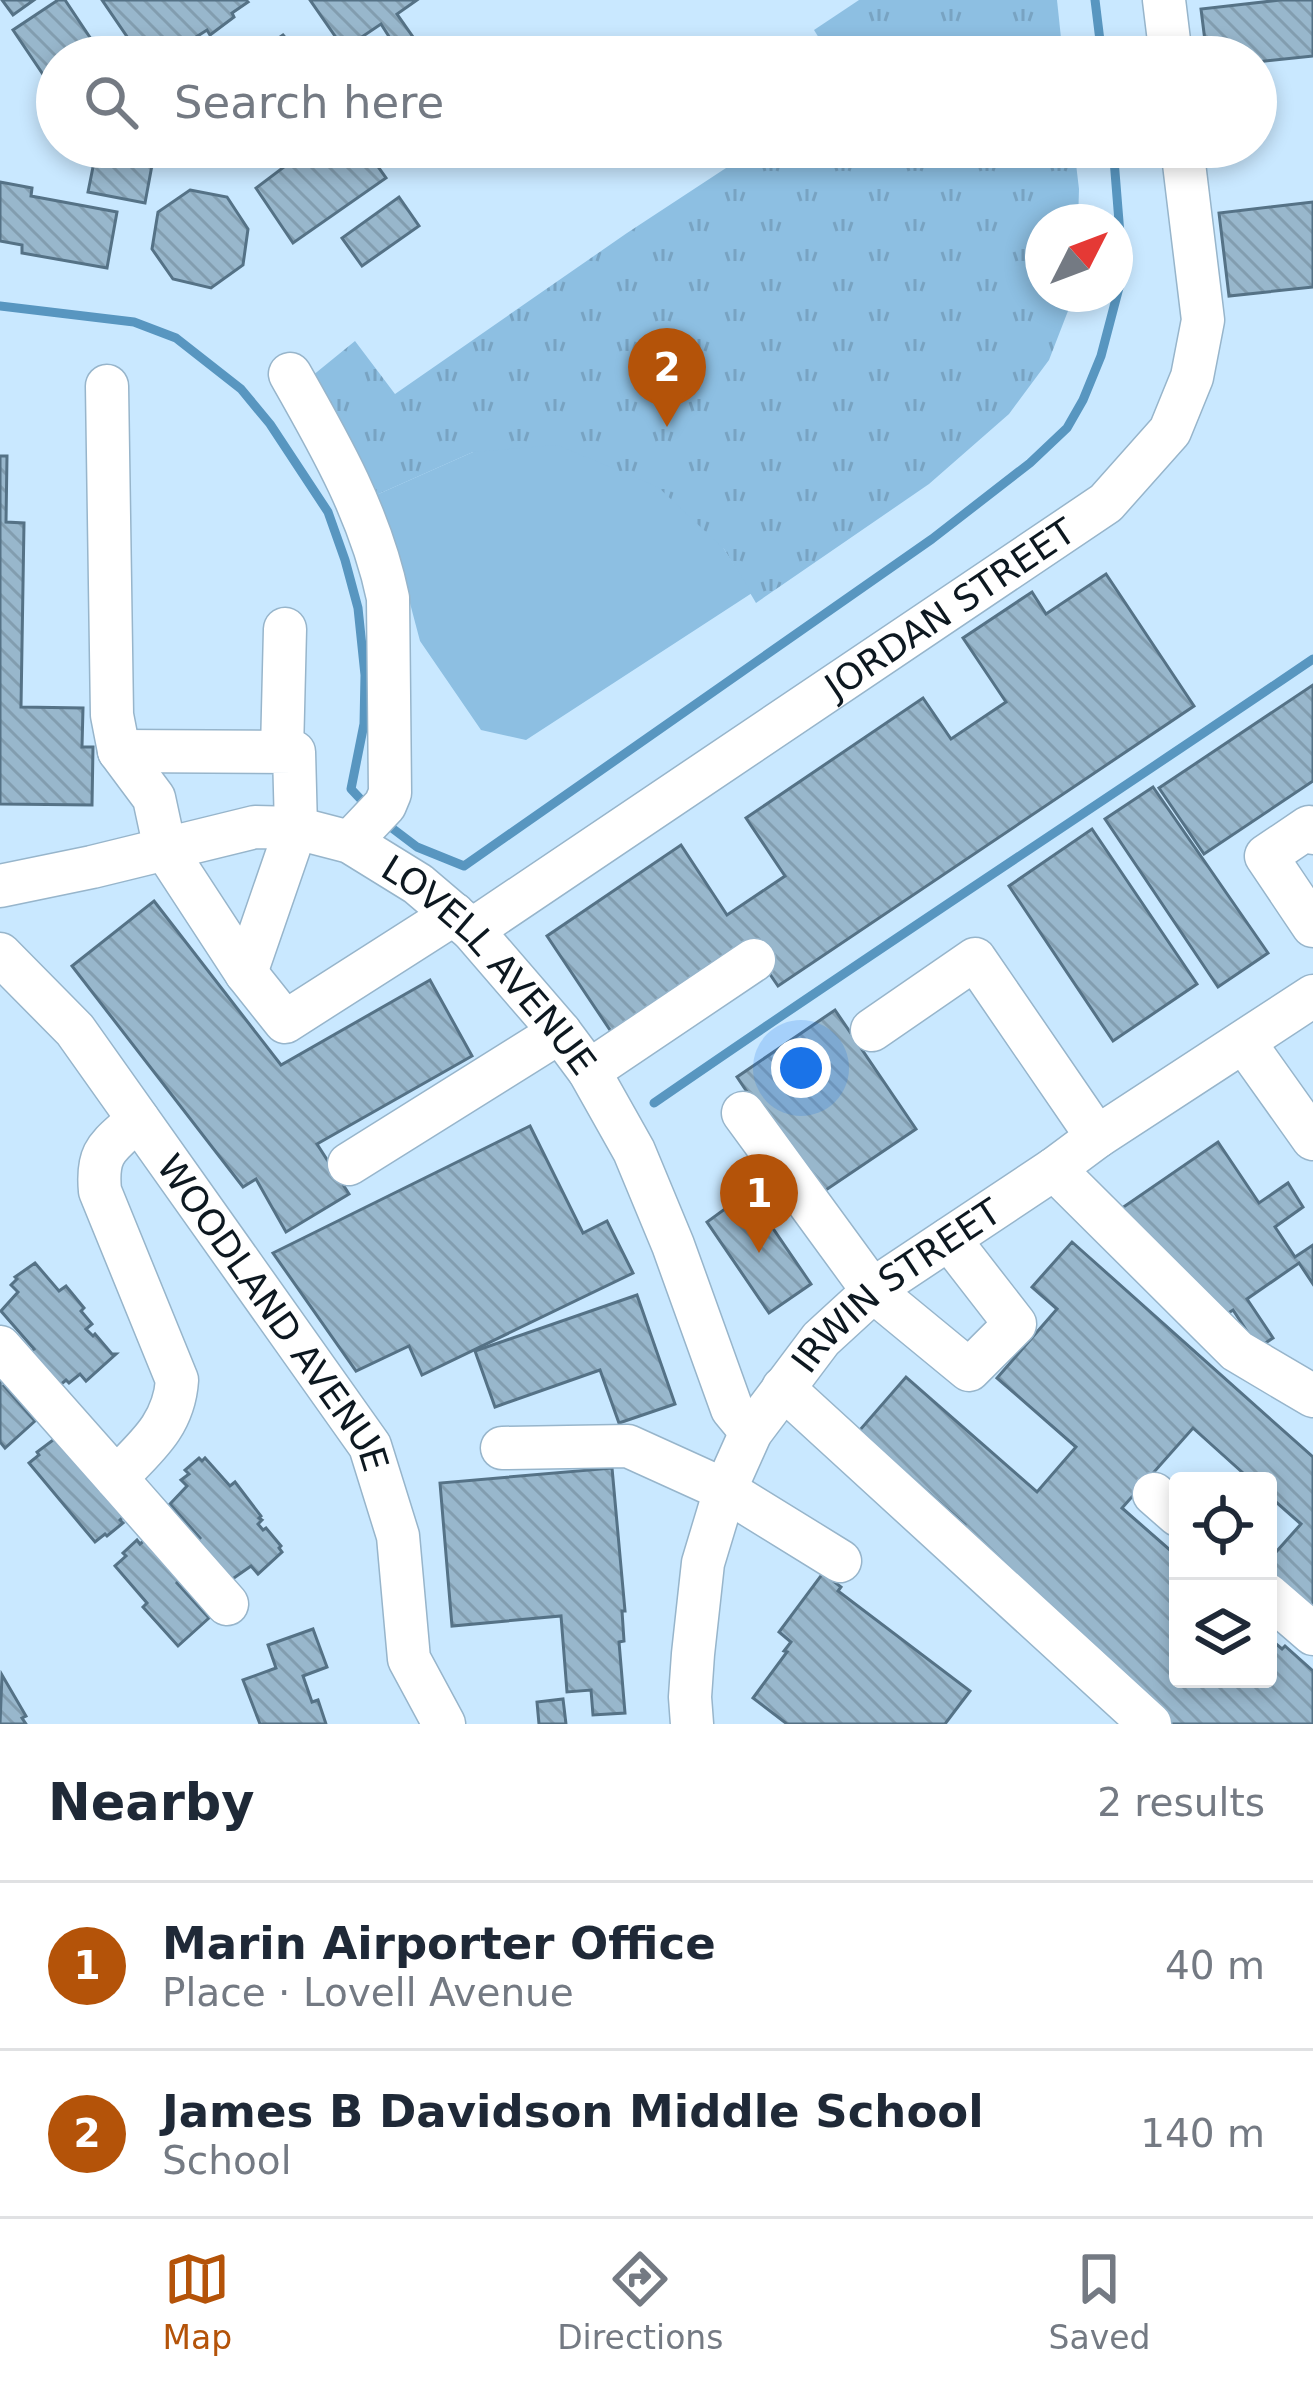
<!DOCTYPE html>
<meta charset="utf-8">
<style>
:root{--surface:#fff;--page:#f2f2f3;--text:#1f2937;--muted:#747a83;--line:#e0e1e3;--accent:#b45309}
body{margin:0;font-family:"DejaVu Sans",sans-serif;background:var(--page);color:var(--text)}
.controls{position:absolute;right:36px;bottom:36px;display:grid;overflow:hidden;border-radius:12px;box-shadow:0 6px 18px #0003}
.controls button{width:108px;height:108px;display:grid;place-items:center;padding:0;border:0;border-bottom:3px solid var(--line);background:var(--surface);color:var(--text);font:60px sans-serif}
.compass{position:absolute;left:1025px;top:204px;width:108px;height:108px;border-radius:50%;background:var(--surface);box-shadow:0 6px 18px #0003;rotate:48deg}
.you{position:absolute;left:801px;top:1068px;width:42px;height:42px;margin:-30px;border:9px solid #fff;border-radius:50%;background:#1a73e8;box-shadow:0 0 0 18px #1a73e833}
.badge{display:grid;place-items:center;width:78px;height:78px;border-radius:50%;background:var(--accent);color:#fff;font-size:39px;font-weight:700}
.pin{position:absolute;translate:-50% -99px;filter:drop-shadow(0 3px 6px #0008)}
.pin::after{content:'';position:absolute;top:63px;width:42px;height:36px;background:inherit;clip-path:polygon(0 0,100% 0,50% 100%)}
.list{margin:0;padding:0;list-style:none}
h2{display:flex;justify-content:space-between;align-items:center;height:156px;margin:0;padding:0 48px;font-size:51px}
h2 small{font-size:39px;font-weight:400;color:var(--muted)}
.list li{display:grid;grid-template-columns:78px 1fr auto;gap:36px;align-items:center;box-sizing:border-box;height:168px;padding:0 48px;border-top:3px solid var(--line)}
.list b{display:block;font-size:45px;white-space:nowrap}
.list p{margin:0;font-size:39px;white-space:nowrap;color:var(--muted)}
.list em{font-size:39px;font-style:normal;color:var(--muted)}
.icon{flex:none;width:66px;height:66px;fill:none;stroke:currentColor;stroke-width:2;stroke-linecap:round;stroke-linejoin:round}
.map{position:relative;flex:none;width:1313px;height:1724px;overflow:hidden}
.search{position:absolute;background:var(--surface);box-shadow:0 6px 18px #0003;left:36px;right:36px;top:36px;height:132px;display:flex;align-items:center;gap:30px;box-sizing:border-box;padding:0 42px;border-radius:66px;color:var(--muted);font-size:45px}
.sheet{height:492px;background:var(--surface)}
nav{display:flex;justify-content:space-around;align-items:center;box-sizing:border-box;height:168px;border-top:3px solid var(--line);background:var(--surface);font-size:33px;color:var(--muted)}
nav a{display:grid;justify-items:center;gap:6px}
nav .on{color:var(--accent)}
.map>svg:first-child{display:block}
.grass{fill:url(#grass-tufts)}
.pitch{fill:#8dbfe2}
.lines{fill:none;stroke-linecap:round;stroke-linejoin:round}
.stream{stroke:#5896c0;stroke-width:9}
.building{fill:url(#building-back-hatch);stroke:#557286;stroke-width:3}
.minor-casing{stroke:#97b5cb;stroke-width:45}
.minor{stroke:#fff;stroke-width:42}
.labels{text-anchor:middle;stroke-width:10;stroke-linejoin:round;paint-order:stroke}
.street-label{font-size:36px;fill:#0d1820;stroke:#fff}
</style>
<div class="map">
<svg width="1313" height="1724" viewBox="0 0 1313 1724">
<defs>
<pattern id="grass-tufts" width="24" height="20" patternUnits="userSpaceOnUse" patternTransform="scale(3)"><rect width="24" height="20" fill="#8dbfe2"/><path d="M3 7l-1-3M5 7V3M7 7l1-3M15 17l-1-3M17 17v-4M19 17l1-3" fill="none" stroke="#78a3c2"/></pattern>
<pattern id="building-back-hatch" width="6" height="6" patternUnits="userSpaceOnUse" patternTransform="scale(3)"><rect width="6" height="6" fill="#98b7cc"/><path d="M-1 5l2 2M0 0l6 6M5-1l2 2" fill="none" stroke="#829daf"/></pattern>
</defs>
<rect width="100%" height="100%" fill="#c9e8ff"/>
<g class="grass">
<polygon points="859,0 1057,0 1063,57 831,57 814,30"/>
<polygon points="758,147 1074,147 1079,189 1078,222 1043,222 1043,294 1073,294 1073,298 1049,360 1009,414 929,484 756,603 724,549 473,452 374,496 312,376 355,341 395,394 627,233"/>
</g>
<polygon class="pitch" points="557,445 658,487 724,549 752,593 526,740 481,730 420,641 402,573 374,496 473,452"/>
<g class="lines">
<g class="stream">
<polyline points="1095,0 1102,57"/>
<polyline points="0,306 134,322 176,338 241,389 270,424 328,512 345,560 358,608 365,675 364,724 351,789 367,806"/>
<polyline points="384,822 417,847 464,866 932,539 1030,463 1067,428 1083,400 1101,356 1121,280 1122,259 1113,147"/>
<path d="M654 1103C872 952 1094 808 1313 659"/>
</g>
</g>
<g class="building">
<polygon points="2,0 34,0 13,15"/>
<polygon points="58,0 65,0 103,57 57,57 57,95 13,30"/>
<polygon points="102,0 246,0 248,2 232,13 234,17 210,35 207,30 193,39 206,57 141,57"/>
<polygon points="310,0 417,0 397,14 427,57 402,57 381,24 344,49"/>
<polygon points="1280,0 1313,0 1313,56 1256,62 1256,57 1207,57 1201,9"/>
<polygon points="283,35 302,57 251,57"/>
<polygon points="468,41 479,57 434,57 451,46 454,51"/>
<polygon points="97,147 155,149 145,203 88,192"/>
<polygon points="271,147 364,147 386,178 293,243 256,188 284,167"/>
<polygon points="0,182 32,188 31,196 117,212 107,268 22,253 22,245 0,241"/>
<polygon points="190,190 227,197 248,229 243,265 211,288 173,279 152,249 158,212"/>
<polygon points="399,197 419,226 362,266 342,238"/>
<polygon points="1313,202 1313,287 1229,296 1219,213"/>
<polygon points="0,456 7,456 6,522 24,523 21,707 83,708 82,747 93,747 92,805 0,804"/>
<polygon points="1106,574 1194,706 778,986 750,945 614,1036 547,936 681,845 727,915 785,876 746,818 923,698 951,739 1006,702 963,638 1032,592 1046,614"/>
<polygon points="1313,685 1313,781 1204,854 1159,788"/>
<polygon points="1153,787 1268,953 1218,987 1105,819"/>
<polygon points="1092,829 1197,984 1113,1041 1009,886"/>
<polygon points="154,901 281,1065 430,980 472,1056 317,1144 349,1194 286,1232 256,1179 243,1187 72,966"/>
<polygon points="835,1010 916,1129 817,1196 737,1077"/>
<polygon points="530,1126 583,1233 607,1221 633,1273 422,1375 409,1346 356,1371 273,1253"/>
<polygon points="1218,1142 1259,1203 1288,1183 1303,1207 1275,1227 1295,1257 1313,1245 1313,1284 1299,1263 1247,1299 1273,1338 1258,1348 1233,1310 1213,1323 1122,1208"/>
<polygon points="748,1192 811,1284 769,1313 707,1222"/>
<polygon points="1072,1242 1313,1457 1313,1613 1268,1574 1268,1561 1301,1524 1268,1495 1268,1481 1252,1481 1193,1428 1122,1508 1178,1557 1178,1679 1268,1679 1268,1637 1282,1649 1285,1646 1313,1671 1313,1724 1171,1724 966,1543 965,1525 859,1431 906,1377 1037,1492 1076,1447 997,1378 1057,1309 1032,1287"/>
<polygon points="35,1263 59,1291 66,1286 84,1308 81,1311 92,1324 86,1329 93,1336 95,1334 112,1354 116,1354 86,1381 80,1374 69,1383 66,1380 59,1386 30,1352 34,1349 1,1311 18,1292 11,1285 17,1279 15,1277"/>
<polygon points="637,1295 675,1404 619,1423 600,1370 495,1407 475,1351"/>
<polygon points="0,1369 8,1383 4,1386 35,1421 5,1448 0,1442"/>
<polygon points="57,1437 123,1517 120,1520 123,1523 107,1536 105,1534 95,1542 29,1463 39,1455 37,1452"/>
<polygon points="199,1458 202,1461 205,1458 230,1486 235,1482 261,1516 259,1518 262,1520 258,1524 263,1530 266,1528 281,1546 279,1548 282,1552 258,1574 251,1566 231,1580 197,1541 200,1538 170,1504 187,1486 181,1480 189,1474 185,1470"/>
<polygon points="612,1468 625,1611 622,1611 624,1641 619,1642 625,1713 593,1715 591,1690 567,1692 561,1616 452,1626 440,1483"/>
<polygon points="146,1539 181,1579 177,1583 209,1618 178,1646 143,1607 147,1603 115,1566 126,1556 123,1553 137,1540 140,1544"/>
<polygon points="823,1573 841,1587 838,1591 970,1691 945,1724 787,1724 753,1698 787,1652 784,1651 791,1642 779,1632"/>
<polygon points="313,1629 327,1667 303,1676 312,1702 318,1700 326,1724 260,1724 243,1680 276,1668 268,1645"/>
<polygon points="2,1675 26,1716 22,1718 26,1724 0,1724"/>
<polygon points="563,1699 566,1724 539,1724 537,1702"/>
</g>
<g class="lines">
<defs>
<g id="minor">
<polyline points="1164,0 1171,57"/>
<path d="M290 374C331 446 371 516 388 598L390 793 385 805 350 842"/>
<polyline points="107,386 112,715 119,751 154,798 165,849 246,973 285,1022 454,914"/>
<polyline points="119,751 294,752 296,828 246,973"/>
<polyline points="282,751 285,629"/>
<polyline points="1313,833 1309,827 1266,856 1313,926"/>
<path id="s1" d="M0 886 92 867 255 827 296 828 350 842 418 884 472 930 560 1032 589 1071 634 1151 673 1245 732 1409 751 1432"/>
<path id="s2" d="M472 930 1106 503 1170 431 1192 377 1203 320 1182 147"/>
<path id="s3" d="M0 954 75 1030 370 1446 398 1536 409 1659 444 1724"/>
<polyline points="872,1030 975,959 1097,1137"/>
<polyline points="1244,1042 1313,1139"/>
<polyline points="589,1071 754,960"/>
<polyline points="743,1113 873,1291 969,1370 1015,1324 949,1239"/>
<polyline points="349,1164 560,1032"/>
<polyline points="1054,1169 1237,1351 1313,1396"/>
<path d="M0 1347 116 1478C146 1447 174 1425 177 1380L100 1191C96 1149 110 1146 138 1119"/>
<polyline points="783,1388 1150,1724"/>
<polyline points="502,1448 628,1446 725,1490 840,1561"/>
<polyline points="116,1478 227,1604"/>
<polyline points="1154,1494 1178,1515"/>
<polyline points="1268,1595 1313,1634"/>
<path id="s4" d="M692 1724 690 1697 693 1654 703 1563 725 1490 751 1432 821 1339 881 1284 1054 1169 1097 1137 1313 996"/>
</g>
</defs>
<use href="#minor" class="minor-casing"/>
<use href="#minor" class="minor"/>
</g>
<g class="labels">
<g class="street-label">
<text dy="13" stroke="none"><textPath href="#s2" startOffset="576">JORDAN STREET</textPath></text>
<text dy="13" stroke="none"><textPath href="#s1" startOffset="546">LOVELL AVENUE</textPath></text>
<text dy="13" stroke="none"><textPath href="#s4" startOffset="510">IRWIN STREET</textPath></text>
<text dy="13" stroke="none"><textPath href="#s3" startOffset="453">WOODLAND AVENUE</textPath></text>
</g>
</g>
</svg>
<div class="controls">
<button><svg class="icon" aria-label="locate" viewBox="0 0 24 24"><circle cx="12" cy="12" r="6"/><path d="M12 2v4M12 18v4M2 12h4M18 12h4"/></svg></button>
<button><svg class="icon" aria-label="layers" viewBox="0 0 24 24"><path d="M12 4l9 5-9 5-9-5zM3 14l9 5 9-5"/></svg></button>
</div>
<svg class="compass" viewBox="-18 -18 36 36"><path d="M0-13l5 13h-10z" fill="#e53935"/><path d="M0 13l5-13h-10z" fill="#747a83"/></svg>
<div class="you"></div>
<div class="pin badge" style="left:759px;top:1253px">1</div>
<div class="pin badge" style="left:667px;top:427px">2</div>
<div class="search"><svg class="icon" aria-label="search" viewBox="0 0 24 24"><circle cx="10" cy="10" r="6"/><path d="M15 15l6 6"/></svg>Search here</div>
</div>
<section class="sheet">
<h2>Nearby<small>2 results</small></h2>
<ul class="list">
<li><span class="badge">1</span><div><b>Marin Airporter Office</b><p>Place · Lovell Avenue</p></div><em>40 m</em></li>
<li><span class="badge">2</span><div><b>James B Davidson Middle School</b><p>School</p></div><em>140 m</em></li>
</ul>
</section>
<nav>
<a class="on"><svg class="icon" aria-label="map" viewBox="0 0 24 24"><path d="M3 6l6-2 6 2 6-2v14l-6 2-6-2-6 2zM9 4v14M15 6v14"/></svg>Map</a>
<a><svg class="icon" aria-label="directions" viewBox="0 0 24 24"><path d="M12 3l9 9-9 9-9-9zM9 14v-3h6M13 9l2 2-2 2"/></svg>Directions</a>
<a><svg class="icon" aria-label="saved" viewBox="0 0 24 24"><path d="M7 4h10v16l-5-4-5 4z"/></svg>Saved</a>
</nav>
